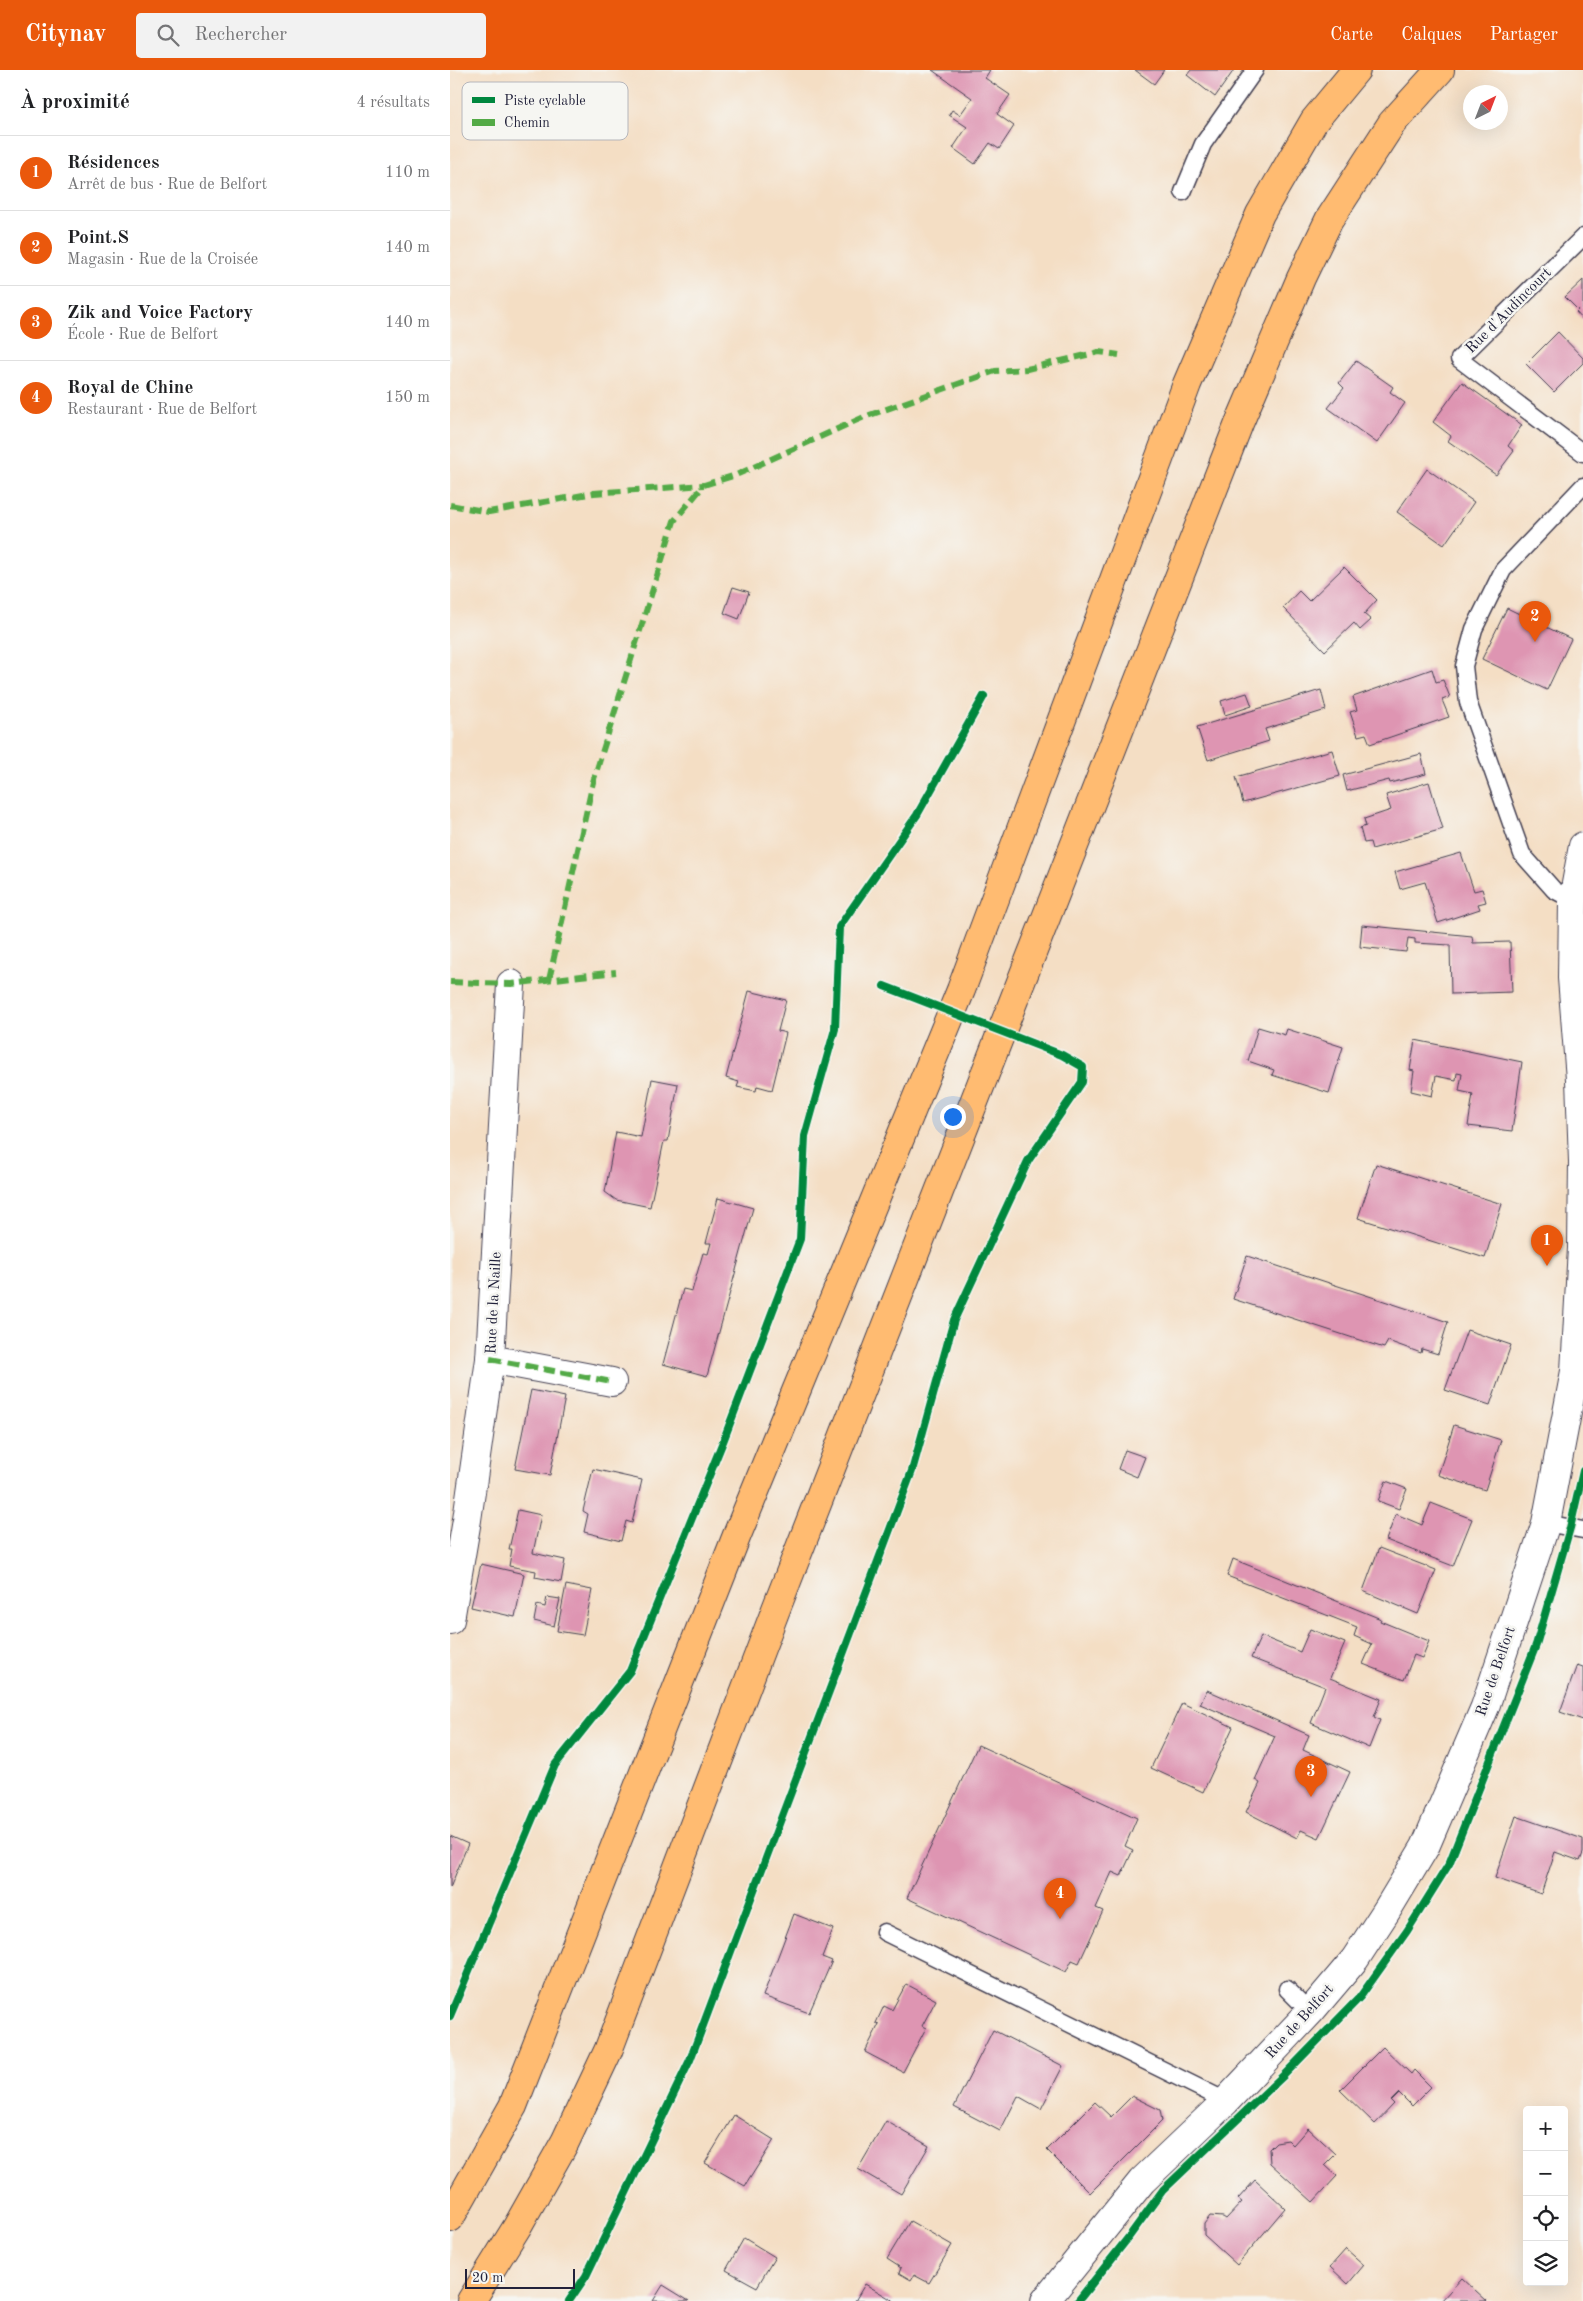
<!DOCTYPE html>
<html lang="fr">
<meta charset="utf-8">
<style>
:root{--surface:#fff;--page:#f2f2f2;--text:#202124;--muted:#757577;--line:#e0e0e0;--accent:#ea580c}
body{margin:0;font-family:"Old Standard TT",serif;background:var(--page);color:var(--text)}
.controls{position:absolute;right:15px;bottom:15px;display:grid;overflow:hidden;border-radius:5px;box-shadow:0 5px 20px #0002}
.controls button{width:45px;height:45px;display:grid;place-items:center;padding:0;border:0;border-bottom:1px solid var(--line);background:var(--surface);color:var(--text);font:25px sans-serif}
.compass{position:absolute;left:1013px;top:15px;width:45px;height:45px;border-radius:50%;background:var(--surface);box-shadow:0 5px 20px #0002;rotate:42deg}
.scale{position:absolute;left:15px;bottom:12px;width:110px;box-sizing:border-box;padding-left:5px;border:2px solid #22223b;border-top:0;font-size:14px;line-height:18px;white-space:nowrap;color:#22223b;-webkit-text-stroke:4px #f6f6f2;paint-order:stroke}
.you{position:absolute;left:502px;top:1046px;width:18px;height:18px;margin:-12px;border:4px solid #fff;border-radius:50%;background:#1a73e8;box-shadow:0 0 0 8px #1a73e833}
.badge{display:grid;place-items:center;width:32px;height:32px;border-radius:50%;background:var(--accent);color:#fff;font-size:16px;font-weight:700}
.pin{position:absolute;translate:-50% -41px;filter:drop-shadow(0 1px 2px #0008)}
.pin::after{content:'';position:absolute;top:26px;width:18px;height:15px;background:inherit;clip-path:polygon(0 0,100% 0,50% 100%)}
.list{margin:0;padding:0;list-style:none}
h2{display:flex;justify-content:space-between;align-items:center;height:65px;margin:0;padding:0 20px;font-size:21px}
h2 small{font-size:16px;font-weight:400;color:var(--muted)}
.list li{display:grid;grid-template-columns:32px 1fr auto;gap:15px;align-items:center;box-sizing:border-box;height:75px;padding:0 20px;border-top:1px solid var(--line)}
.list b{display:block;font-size:19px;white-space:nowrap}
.list p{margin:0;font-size:16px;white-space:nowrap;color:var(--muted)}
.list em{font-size:16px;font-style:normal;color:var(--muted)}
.icon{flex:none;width:28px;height:28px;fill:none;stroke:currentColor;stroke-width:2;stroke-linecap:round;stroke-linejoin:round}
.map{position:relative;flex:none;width:1133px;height:2231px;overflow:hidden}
header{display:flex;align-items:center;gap:30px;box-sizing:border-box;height:70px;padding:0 25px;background:var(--accent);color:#fff}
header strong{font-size:24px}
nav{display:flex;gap:28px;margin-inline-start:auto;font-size:18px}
.search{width:350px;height:45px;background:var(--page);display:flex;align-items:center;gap:12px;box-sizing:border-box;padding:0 18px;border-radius:5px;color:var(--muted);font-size:19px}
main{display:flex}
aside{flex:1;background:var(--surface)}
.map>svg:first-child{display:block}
.building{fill:#de95b2}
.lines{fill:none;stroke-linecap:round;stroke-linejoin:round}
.lane-casing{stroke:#423e50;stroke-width:19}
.street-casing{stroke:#423e50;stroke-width:30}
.primary-casing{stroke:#423e50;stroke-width:30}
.lane{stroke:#fff;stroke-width:16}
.street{stroke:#fff;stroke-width:28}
.primary{stroke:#ffbb71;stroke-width:28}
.quiet{stroke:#53aa46;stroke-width:6;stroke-dasharray:12 6;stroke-linecap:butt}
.cycleway-casing{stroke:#f6f6f2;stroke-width:11}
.cycleway{stroke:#00873e;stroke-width:8}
.labels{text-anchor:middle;stroke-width:5;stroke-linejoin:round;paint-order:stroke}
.street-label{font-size:15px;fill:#22223b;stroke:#f6f6f2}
.key{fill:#f6f6f2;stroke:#b6b6bb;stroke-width:1}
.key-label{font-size:14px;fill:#22223b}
</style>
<header>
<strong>Citynav</strong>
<div class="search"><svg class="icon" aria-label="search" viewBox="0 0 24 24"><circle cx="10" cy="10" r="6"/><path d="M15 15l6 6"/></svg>Rechercher</div>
<nav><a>Carte</a><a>Calques</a><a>Partager</a></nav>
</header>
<main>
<aside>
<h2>À proximité<small>4 résultats</small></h2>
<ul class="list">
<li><span class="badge">1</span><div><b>Résidences</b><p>Arrêt de bus · Rue de Belfort</p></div><em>110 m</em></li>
<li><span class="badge">2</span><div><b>Point.S</b><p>Magasin · Rue de la Croisée</p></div><em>140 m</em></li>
<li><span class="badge">3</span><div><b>Zik and Voice Factory</b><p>École · Rue de Belfort</p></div><em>140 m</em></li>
<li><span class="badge">4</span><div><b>Royal de Chine</b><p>Restaurant · Rue de Belfort</p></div><em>150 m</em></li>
</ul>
</aside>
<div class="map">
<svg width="1133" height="2231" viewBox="0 0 1133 2231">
<rect width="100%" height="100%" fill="#f6f6f2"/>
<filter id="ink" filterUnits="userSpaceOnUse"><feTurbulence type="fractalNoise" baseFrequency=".02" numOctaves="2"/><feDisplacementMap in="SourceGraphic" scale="10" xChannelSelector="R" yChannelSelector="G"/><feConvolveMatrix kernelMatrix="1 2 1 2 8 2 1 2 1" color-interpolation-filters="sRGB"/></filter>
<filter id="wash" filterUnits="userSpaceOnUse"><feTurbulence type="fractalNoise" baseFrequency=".0096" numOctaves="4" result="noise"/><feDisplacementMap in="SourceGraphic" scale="20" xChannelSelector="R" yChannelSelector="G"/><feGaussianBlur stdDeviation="1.12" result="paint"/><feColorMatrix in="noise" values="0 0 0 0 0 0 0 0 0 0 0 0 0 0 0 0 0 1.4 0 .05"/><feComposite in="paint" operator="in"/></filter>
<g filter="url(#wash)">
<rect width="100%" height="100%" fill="#f4dec4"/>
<g id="blocks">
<g class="building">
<polygon points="482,0 540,0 535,8 560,25 547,44 564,56 549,79 540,73 525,94 503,78 517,57 499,45 502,40 510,45 522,28"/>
<polygon points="685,0 714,0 704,14"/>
<polygon points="741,0 784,0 765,27 737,5"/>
<polygon points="1133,210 1133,250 1126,242 1128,240 1115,227"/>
<polygon points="1108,262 1133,288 1133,293 1104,322 1076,294"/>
<polygon points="906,291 943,317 940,322 955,333 927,373 878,338 894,318 889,313"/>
<polygon points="1012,312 1072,355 1058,376 1064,381 1046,405 998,371 1001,366 983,352"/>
<polygon points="977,399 1024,432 994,475 947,442"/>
<polygon points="894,497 927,530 914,544 921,550 910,560 904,553 875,581 833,538 849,521 859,531"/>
<polygon points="283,517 299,522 289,549 274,543"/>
<polygon points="1057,538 1121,569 1097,620 1032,589"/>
<polygon points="982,599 986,612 993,610 1000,627 992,630 999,647 920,674 916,664 908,666 900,642 907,640 903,627"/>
<polygon points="871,620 876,640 815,659 819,671 758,690 747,657"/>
<polygon points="797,623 802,636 775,645 771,631"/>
<polygon points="882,680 890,706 793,733 786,707"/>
<polygon points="971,684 976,704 940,713 939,710 897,721 893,705"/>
<polygon points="979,712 993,759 922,779 920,772 914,773 910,758 916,756 914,749 941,740 936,725"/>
<polygon points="1011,783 1024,821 1032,819 1036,832 1028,834 1030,839 988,853 975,812 950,819 945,802"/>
<polygon points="912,855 1022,866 1023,873 1060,872 1062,922 1001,924 1000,875 965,873 965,869 958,868 956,882 910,877"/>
<polygon points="299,921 336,930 328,961 336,963 322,1020 307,1016 306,1021 287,1017 289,1012 276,1008"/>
<polygon points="808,957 835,965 837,959 893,977 879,1023 822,1005 824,1000 798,991"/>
<polygon points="965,970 1072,992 1062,1061 1018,1056 1023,1024 1009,1021 1012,1004 1007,1003 1006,1010 986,1006 982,1026 961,1021 964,1001 960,1000"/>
<polygon points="202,1009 228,1014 218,1071 214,1071 200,1137 166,1130 155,1122 166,1062 191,1067"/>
<polygon points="926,1094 1052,1134 1035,1188 908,1148"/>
<polygon points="268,1128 303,1138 257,1306 213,1294 233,1219 242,1221 253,1183 258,1184 261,1173 256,1173"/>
<polygon points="797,1186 998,1252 988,1284 972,1279 971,1283 938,1271 934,1278 783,1229"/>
<polygon points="1017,1260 1061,1275 1040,1335 995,1320"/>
<polygon points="81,1320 115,1327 100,1405 65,1399"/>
<polygon points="1004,1355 1051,1370 1035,1420 988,1405"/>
<polygon points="675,1380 695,1387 687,1407 668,1399"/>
<polygon points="143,1399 192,1410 182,1453 176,1451 171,1471 134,1462 138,1444 133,1441"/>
<polygon points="936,1411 957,1419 949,1439 928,1431"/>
<polygon points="981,1433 1022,1449 1003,1496 936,1470 946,1444 972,1455"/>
<polygon points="68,1440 91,1445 83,1483 115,1490 111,1512 85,1507 86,1501 59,1496 62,1479 59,1479"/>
<polygon points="929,1478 986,1500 968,1544 913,1521"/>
<polygon points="783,1489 931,1549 930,1551 979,1571 972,1588 964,1585 954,1610 913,1594 922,1574 904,1566 907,1557 777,1506"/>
<polygon points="31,1494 74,1504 65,1547 21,1537"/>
<polygon points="116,1515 142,1520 133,1565 107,1561"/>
<polygon points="97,1527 110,1529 104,1556 84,1551 87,1535 95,1537"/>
<polygon points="860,1559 895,1573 880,1608 931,1629 924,1647 930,1650 919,1678 861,1653 875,1617 801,1588 811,1566 850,1582"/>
<polygon points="1127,1595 1133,1597 1133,1650 1110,1642"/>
<polygon points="757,1620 859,1665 853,1680 900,1702 869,1768 851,1760 847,1768 796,1742 810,1713 805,1710 825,1666 750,1634"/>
<polygon points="732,1633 783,1657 753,1722 701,1698"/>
<polygon points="528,1675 687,1748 675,1776 683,1780 671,1806 662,1802 646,1838 653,1841 629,1893 622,1890 616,1902 457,1828"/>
<polygon points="1066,1746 1133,1769 1133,1783 1130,1791 1105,1782 1091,1824 1045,1808"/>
<polygon points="0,1766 18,1774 0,1818"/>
<polygon points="344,1844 383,1859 372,1887 382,1891 359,1943 313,1926"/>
<polygon points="456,1914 486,1930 472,1956 476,1958 453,2002 415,1982 429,1954 426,1953 434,1936 442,1940"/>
<polygon points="543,1960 613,1996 591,2039 568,2026 550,2061 504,2037"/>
<polygon points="933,1977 961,2004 964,2000 981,2017 962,2036 949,2023 941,2031 944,2034 925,2054 890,2020"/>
<polygon points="682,2026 710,2040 712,2051 640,2123 597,2080 645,2032 661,2047"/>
<polygon points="284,2045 324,2070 295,2116 255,2093"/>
<polygon points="436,2051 479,2076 451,2124 408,2099"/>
<polygon points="858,2058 886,2084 875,2095 887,2106 863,2132 820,2093 819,2079 826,2072 838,2070 843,2075"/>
<polygon points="805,2110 835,2138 787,2195 754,2165 754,2154 760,2146 773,2147 776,2149 792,2132 788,2129"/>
<polygon points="460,2151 502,2175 479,2213 464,2205 461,2210 449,2203 451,2198 437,2189"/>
<polygon points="294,2168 325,2187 307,2217 276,2200"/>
<polygon points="896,2179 914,2195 898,2214 880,2197"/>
<polygon points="1012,2208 1037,2231 991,2231"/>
<polygon points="415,2214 444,2231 405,2231"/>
<polygon points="213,2215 239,2231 203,2231"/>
</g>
</g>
</g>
<g filter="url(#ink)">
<use href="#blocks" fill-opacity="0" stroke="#423e50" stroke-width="1"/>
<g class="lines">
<defs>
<g id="lane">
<polyline points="733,122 753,74 805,0"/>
<polyline points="1133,167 1009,289 1133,383"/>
<polyline points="1123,830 1104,820 1072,784 1018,632 1014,596 1024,559 1053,500 1133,416"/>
<polyline points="1096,1453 1133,1460"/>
<polyline points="434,1862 776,2031"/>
<polyline points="837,1919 860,1942"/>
</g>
<g id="street">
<polyline points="40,1289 162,1312"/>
<polyline points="0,1550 17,1450 40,1289 61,914"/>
<polyline points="595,2231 692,2111 776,2031 860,1942 905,1889 937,1840 975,1777 1035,1637 1096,1453 1125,1301 1132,1178 1133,1092 1130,1009 1122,908 1123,830 1133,776"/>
</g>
<g id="primary">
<polyline points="0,2148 63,2036 287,1465 511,920 737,314 810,144 864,51 906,0"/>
<polyline points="21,2231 67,2157 115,2072 158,1981 326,1539 790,351 851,208 879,150 942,53 990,0"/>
</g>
</defs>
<use href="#lane" class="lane-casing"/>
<use href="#street" class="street-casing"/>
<use href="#primary" class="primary-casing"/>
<use href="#lane" class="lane"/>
<use href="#street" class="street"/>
<use href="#primary" class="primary"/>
<g class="quiet">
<polyline points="0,435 39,442 144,423 254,415"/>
<polyline points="99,910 143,712 224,451 254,415 286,405 414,347 545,301 577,299 649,282 669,285"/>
<polyline points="0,912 61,914 166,902"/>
<polyline points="40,1289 162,1312"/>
</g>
<defs>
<g id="cycleway">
<polyline points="0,1946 105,1695 180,1601 274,1369 350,1169 355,1066 385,959 389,857 467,745 534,626"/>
<polyline points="119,2231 136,2206 240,1990 462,1401 504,1250 578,1091 632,1012 633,997 612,985 434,916"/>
<polyline points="628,2231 678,2168 713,2120 834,2005 910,1927 957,1861 999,1794 1086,1575 1120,1458 1133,1401"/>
</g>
</defs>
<use href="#cycleway" class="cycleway-casing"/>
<use href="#cycleway" class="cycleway"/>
</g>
</g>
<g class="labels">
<g class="street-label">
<text transform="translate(1058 240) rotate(-45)" y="5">Rue d'Audincourt</text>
<text transform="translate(43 1233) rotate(-87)" y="5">Rue de la Naille</text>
<text transform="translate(1045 1601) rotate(-71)" y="5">Rue de Belfort</text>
<text transform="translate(849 1951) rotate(-48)" y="5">Rue de Belfort</text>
</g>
</g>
<rect x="12" y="12" width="166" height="58" rx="8" class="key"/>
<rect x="22" y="27" width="23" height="6" fill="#00873e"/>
<rect x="22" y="49" width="23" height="7" fill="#53aa46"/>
<g class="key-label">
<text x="54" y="35">Piste cyclable</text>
<text x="54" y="57">Chemin</text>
</g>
</svg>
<div class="controls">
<button>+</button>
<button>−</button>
<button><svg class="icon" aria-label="locate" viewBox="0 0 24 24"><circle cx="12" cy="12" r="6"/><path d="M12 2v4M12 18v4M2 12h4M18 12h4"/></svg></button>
<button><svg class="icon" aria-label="layers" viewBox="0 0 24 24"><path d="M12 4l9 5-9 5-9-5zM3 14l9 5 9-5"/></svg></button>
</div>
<svg class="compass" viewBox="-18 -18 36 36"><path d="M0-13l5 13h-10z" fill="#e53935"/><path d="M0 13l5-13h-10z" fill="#757577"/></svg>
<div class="scale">20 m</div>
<div class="you"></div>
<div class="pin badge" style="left:1097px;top:1196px">1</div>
<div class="pin badge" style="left:1085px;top:572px">2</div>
<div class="pin badge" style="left:861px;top:1727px">3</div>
<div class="pin badge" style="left:610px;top:1849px">4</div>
</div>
</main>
